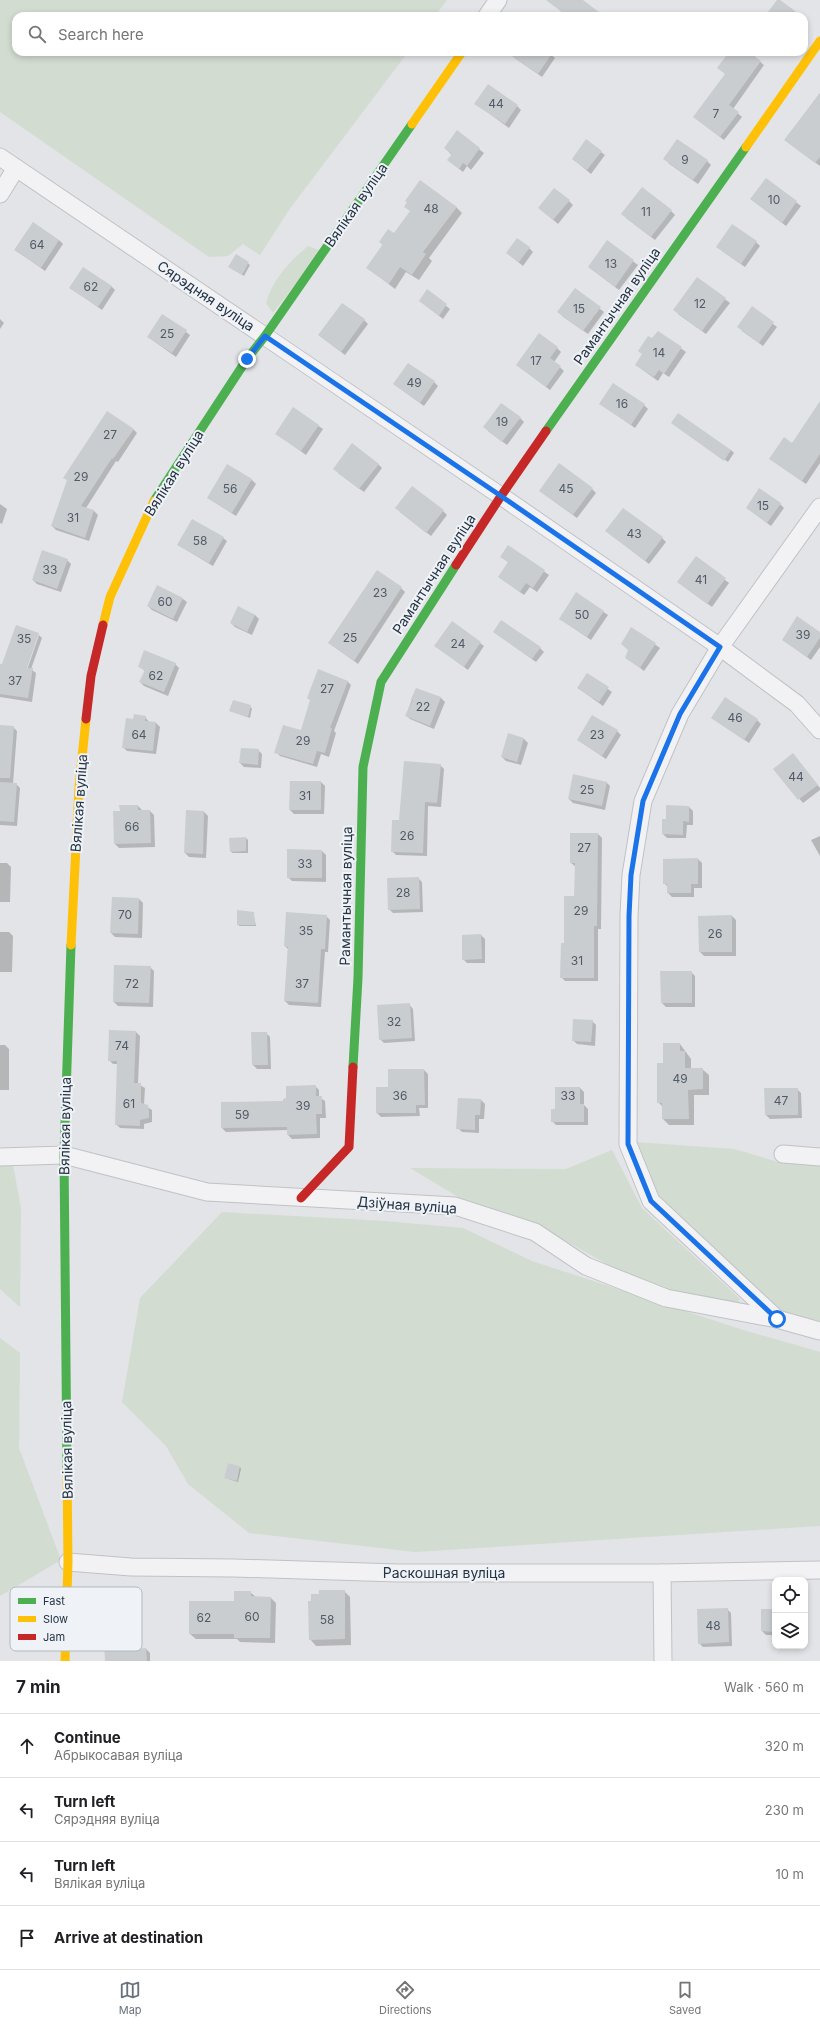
<!DOCTYPE html>
<meta charset="utf-8">
<style>
:root{--surface:#fff;--page:#f2f2f2;--text:#202124;--muted:#757577;--line:#e0e0e0;--accent:#68717c}
body{margin:0;font-family:Inter,sans-serif;background:var(--page);color:var(--text)}
.controls{position:absolute;right:12px;bottom:12px;display:grid;overflow:hidden;border-radius:8px;box-shadow:0 2px 6px #0003}
.controls button{width:36px;height:36px;display:grid;place-items:center;padding:0;border:0;border-bottom:1px solid var(--line);background:var(--surface);color:var(--text);font:20px sans-serif}
.stop{position:absolute;width:12px;height:12px;margin:-9px;border:3px solid #1a73e8;border-radius:50%;background:#fff}
.stop.end{background:#1a73e8;border-color:#fff;box-shadow:0 1px 4px #0008}
.list{margin:0;padding:0;list-style:none}
h2{display:flex;justify-content:space-between;align-items:center;height:52px;margin:0;padding:0 16px;font-size:17px}
h2 small{font-size:13px;font-weight:400;color:var(--muted)}
.list li{display:grid;grid-template-columns:26px 1fr auto;gap:12px;align-items:center;box-sizing:border-box;height:64px;padding:0 16px;border-top:1px solid var(--line)}
.list b{display:block;font-size:15px;white-space:nowrap}
.list p{margin:0;font-size:13px;white-space:nowrap;color:var(--muted)}
.list em{font-size:13px;font-style:normal;color:var(--muted)}
.icon{flex:none;width:22px;height:22px;fill:none;stroke:currentColor;stroke-width:2;stroke-linecap:round;stroke-linejoin:round}
.map{position:relative;flex:none;width:820px;height:1661px;overflow:hidden}
.search{position:absolute;background:var(--surface);box-shadow:0 2px 6px #0003;left:12px;right:12px;top:12px;height:44px;display:flex;align-items:center;gap:10px;box-sizing:border-box;padding:0 14px;border-radius:12px;color:var(--muted);font-size:15px}
.sheet{height:308px;background:var(--surface)}
nav{display:flex;justify-content:space-around;align-items:center;box-sizing:border-box;height:56px;border-top:1px solid var(--line);background:var(--surface);font-size:11px;color:var(--muted)}
nav a{display:grid;justify-items:center;gap:2px}
nav .on{color:var(--accent)}
.map>svg:first-child{display:block}
.green{fill:#d3dcd1;fill-rule:evenodd}
.shadow{fill:#0003}
.building{fill:#cacdd0}
.lines{fill:none;stroke-linecap:round;stroke-linejoin:round}
.street-casing{stroke:#c0c2c5;stroke-width:19}
.street{stroke:#f2f2f4;stroke-width:17}
.fast{stroke:#4caf50;stroke-width:9}
.slow{stroke:#ffc107;stroke-width:9}
.jam{stroke:#c62828;stroke-width:9}
.route{stroke:#1a73e8;stroke-width:5}
.labels{text-anchor:middle;stroke-width:4;stroke-linejoin:round;paint-order:stroke}
.number-label{font-size:12px;fill:#505a67}
.street-label{font-size:14px;fill:#263343;stroke:#eff3f7}
.key{fill:#eff3f7;stroke:#b3b9c1;stroke-width:1}
.key-label{font-size:11px;fill:#263343}
</style>
<div class="map">
<svg width="820" height="1661" viewBox="0 0 820 1661">
<rect width="100%" height="100%" fill="#e2e4e7"/>
<g class="green">
<polygon points="0,0 447,0 435,16 16,16 16,52 408,52 289,210 260,255 243,244 228,256 209,257 0,112"/>
<path d="M308 246 321 251 273 313 266 303C273 279 289 262 308 246Z"/>
<polygon points="635,1142 734,1149 778,1162 820,1165 820,1322 779,1312 655,1194"/>
<polygon points="612,1150 642,1208 740,1299 737,1303 681,1295 619,1271 543,1228 460,1198 410,1168 566,1169"/>
<polygon points="13,1165 21,1208 20,1307 0,1289 0,1166"/>
<path d="M222 1212 385 1221 463 1228 532 1261 740 1329 820 1352V1526L415 1552 249 1533 188 1484 166 1446 122 1402 140 1298ZM228 1463 240 1466 236 1481 224 1478Z"/>
<polygon points="0,1338 20,1353 19,1448 61,1560 0,1596"/>
</g>
<g class="shadow">
<polygon points="515,52 548,52 555,58 542,77 516,59 512,55"/>
<polygon points="730,52 748,52 764,65 733,109 742,117 724,140 694,117 726,74"/>
<polygon points="820,93 820,166 785,140"/>
<polygon points="476,104 517,106 521,110 509,128"/>
<polygon points="457,132 484,153 471,170 467,166 463,172 448,160 452,155 445,148"/>
<polygon points="601,152 605,155 591,174 573,159"/>
<polygon points="707,161 711,165 698,184 668,163"/>
<polygon points="766,179 801,206 786,226 751,199"/>
<polygon points="569,201 573,205 558,224 543,211"/>
<polygon points="456,207 462,213 429,258 432,261 419,280 406,272 395,289 368,268 383,245 380,242 394,234 411,212"/>
<polygon points="671,211 675,215 655,240 626,218"/>
<polygon points="59,240 63,244 45,271 15,249"/>
<polygon points="607,242 638,265 619,290 589,267"/>
<polygon points="756,242 760,246 745,267 722,251"/>
<polygon points="529,248 533,252 523,266 507,253"/>
<polygon points="236,256 250,265 244,276 231,268"/>
<polygon points="698,279 730,303 706,334 678,314"/>
<polygon points="111,286 115,290 102,310 71,288"/>
<polygon points="575,289 604,312 588,334 562,316"/>
<polygon points="427,291 450,309 443,319 420,301"/>
<polygon points="752,308 777,327 763,346 742,331"/>
<polygon points="163,315 190,335 176,357 148,337"/>
<polygon points="0,319 4,323 0,329"/>
<polygon points="364,320 368,324 345,355 319,335"/>
<polygon points="658,332 686,352 669,377 663,373 658,381 636,365"/>
<polygon points="557,348 561,352 554,362 564,371 550,390 521,368"/>
<polygon points="434,382 438,386 424,406 394,384"/>
<polygon points="820,403 820,463 806,484 770,459 792,444"/>
<polygon points="601,404 644,405 648,409 635,428"/>
<polygon points="293,409 323,429 306,455 277,434"/>
<polygon points="520,418 524,422 507,445 488,431"/>
<polygon points="674,424 731,450 734,453 728,462"/>
<polygon points="133,429 137,433 118,462 116,461 86,508 94,511 98,515 89,541 56,530 52,526 68,481 64,477"/>
<polygon points="378,464 382,468 364,492 338,473"/>
<polygon points="252,480 256,484 236,516 208,498"/>
<polygon points="592,489 596,493 577,518 544,494"/>
<polygon points="0,504 7,509 2,524 0,523"/>
<polygon points="780,504 784,508 771,526 747,508"/>
<polygon points="443,511 447,515 431,536 400,512"/>
<polygon points="607,531 662,538 666,542 649,564"/>
<polygon points="223,538 227,541 213,566 178,545"/>
<polygon points="509,547 549,575 537,592 530,587 524,595 499,577 509,563 502,557"/>
<polygon points="696,558 729,583 712,607 682,585"/>
<polygon points="67,560 71,564 61,592 37,584 33,580"/>
<polygon points="401,588 405,592 358,664 329,643"/>
<polygon points="577,594 608,615 591,640 560,619"/>
<polygon points="183,599 187,602 177,622 152,610 148,606"/>
<polygon points="238,607 255,615 259,619 252,635 235,627 231,623"/>
<polygon points="17,627 39,635 37,635 24,672 26,673 39,635 42,638 31,669 36,673 32,702 0,697 0,665 3,665"/>
<polygon points="632,628 660,648 644,671 626,657 629,650"/>
<polygon points="494,632 540,648 544,652 536,662"/>
<polygon points="820,633 820,647 811,660 783,640"/>
<polygon points="480,643 484,646 468,670 436,646"/>
<polygon points="175,664 179,668 168,696 144,686 140,682 145,671 139,666"/>
<polygon points="587,674 612,692 603,706 578,688"/>
<polygon points="347,681 351,685 334,731 336,733 329,757 321,754 317,767 280,756 276,752 301,732"/>
<polygon points="416,689 441,698 445,702 434,729 410,719 406,715"/>
<polygon points="233,701 252,708 250,718 230,711"/>
<polygon points="145,717 149,722 156,723 160,727 156,754 127,751 123,747 134,720"/>
<polygon points="712,718 757,720 761,724 749,743"/>
<polygon points="0,726 13,727 17,731 13,784 16,784 20,788 17,826 0,825"/>
<polygon points="617,731 621,735 606,759 578,740"/>
<polygon points="509,734 524,739 528,743 521,765 506,761 502,757"/>
<polygon points="258,750 262,754 261,768 244,767 240,763"/>
<polygon points="796,759 820,788 820,790 803,803 775,769"/>
<polygon points="440,765 444,769 441,807 428,806 427,856 396,855 392,851 399,821"/>
<polygon points="321,782 325,786 324,814 294,814 290,810"/>
<polygon points="606,782 610,786 605,810 573,803 569,799"/>
<polygon points="138,806 142,810 150,811 154,815 155,847 119,848 115,844 121,812"/>
<polygon points="689,807 693,811 693,825 687,825 686,838 667,838 663,834 667,820"/>
<polygon points="187,811 204,812 208,816 206,858 189,857 185,853"/>
<polygon points="598,834 602,838 601,929 598,929 598,981 565,981 561,977 565,944 575,897 576,867 571,863"/>
<polygon points="820,836 820,856 811,840"/>
<polygon points="246,838 248,840 248,853 232,853 231,851"/>
<polygon points="322,851 326,855 326,882 292,881 288,877"/>
<polygon points="698,859 702,863 702,888 694,888 694,897 672,897 668,893 668,887 664,883"/>
<polygon points="0,863 7,863 11,867 10,902 0,902"/>
<polygon points="418,878 422,882 423,912 393,913 389,909"/>
<polygon points="113,898 139,899 143,903 142,938 115,937 111,933"/>
<polygon points="253,913 256,926 239,926 238,924"/>
<polygon points="326,916 330,920 328,952 325,952 321,1007 289,1005 285,1001 288,949 285,946"/>
<polygon points="732,916 736,920 736,956 704,956 700,952"/>
<polygon points="0,932 9,932 13,936 12,972 0,972"/>
<polygon points="481,935 485,939 485,963 467,963 463,959"/>
<polygon points="150,967 154,971 153,1007 118,1006 114,1002"/>
<polygon points="691,972 695,976 695,1007 666,1007 662,1003"/>
<polygon points="409,1004 413,1009 415,1041 384,1043 380,1039"/>
<polygon points="592,1021 596,1025 595,1046 577,1044 573,1040"/>
<polygon points="136,1032 140,1036 138,1084 145,1088 144,1105 152,1110 152,1122 144,1124 144,1129 120,1128 116,1124 118,1064 113,1064 109,1060"/>
<polygon points="266,1033 270,1037 271,1069 257,1069 253,1065"/>
<polygon points="680,1044 691,1059 691,1069 702,1069 709,1075 709,1095 694,1095 694,1125 669,1125 663,1119 663,1107 658,1102 664,1064"/>
<polygon points="0,1045 5,1045 9,1049 9,1090 0,1090"/>
<polygon points="424,1070 428,1074 428,1108 419,1108 420,1116 381,1117 377,1113"/>
<polygon points="315,1086 319,1090 319,1097 325,1101 326,1118 320,1118 320,1138 292,1139 288,1135 288,1130 226,1132 222,1128 284,1102"/>
<polygon points="580,1088 584,1092 584,1105 588,1109 588,1125 556,1125 552,1121 556,1110"/>
<polygon points="797,1089 801,1093 802,1118 770,1119 766,1115"/>
<polygon points="481,1100 485,1104 484,1119 479,1119 479,1133 462,1132 458,1128"/>
<polygon points="240,1467 241,1469 238,1482 225,1478"/>
<polygon points="344,1591 350,1597 351,1645 316,1646 310,1639"/>
<polygon points="250,1592 256,1597 271,1598 276,1603 275,1643 240,1642 237,1639 196,1639 190,1634"/>
<polygon points="727,1609 731,1613 732,1646 703,1647 699,1643"/>
<polygon points="775,1610 775,1635 766,1635 762,1631"/>
<polygon points="137,1638 141,1642 141,1649 146,1649 150,1653 150,1661 106,1661"/>
</g>
<g class="building">
<polygon points="546,0 583,0 604,16 567,16"/>
<polygon points="777,0 780,0 802,16 765,16"/>
<polygon points="506,52 553,52 538,74"/>
<polygon points="729,52 749,52 761,61 729,105 739,112 720,137 693,117 725,74 717,68"/>
<polygon points="488,84 518,105 505,124 474,104"/>
<polygon points="820,93 820,157 815,163 784,140"/>
<polygon points="457,130 480,148 467,166 463,163 459,169 447,160 452,154 444,148"/>
<polygon points="586,139 602,151 587,170 572,159"/>
<polygon points="677,139 708,160 693,180 663,159"/>
<polygon points="766,178 797,201 782,223 750,199"/>
<polygon points="420,180 457,207 423,252 426,254 412,275 400,267 389,284 366,268 383,244 379,242 388,229 394,233 410,211 404,207 407,202 405,201"/>
<polygon points="642,187 672,210 651,237 621,214"/>
<polygon points="554,188 570,200 553,220 538,208"/>
<polygon points="33,222 59,240 41,268 14,250"/>
<polygon points="732,224 757,241 741,264 716,247"/>
<polygon points="517,238 530,247 519,262 506,253"/>
<polygon points="607,240 634,260 615,287 588,267"/>
<polygon points="236,254 249,262 242,275 228,267"/>
<polygon points="83,267 112,286 98,307 69,288"/>
<polygon points="697,277 726,298 702,331 673,310"/>
<polygon points="575,288 601,307 583,331 557,312"/>
<polygon points="427,289 447,304 439,316 419,301"/>
<polygon points="342,303 365,319 341,352 318,335"/>
<polygon points="752,306 774,322 759,343 737,327"/>
<polygon points="162,314 187,330 172,353 147,337"/>
<polygon points="658,331 682,347 664,374 659,370 654,377 635,365 642,354 638,351 648,336 652,338"/>
<polygon points="539,333 558,347 550,358 561,366 546,387 516,365"/>
<polygon points="408,363 435,381 420,403 393,384"/>
<polygon points="613,383 645,404 631,425 599,404"/>
<polygon points="820,401 820,454 802,481 769,459 784,437 792,443"/>
<polygon points="501,403 521,417 502,442 483,427"/>
<polygon points="293,407 319,425 301,451 275,434"/>
<polygon points="107,411 134,429 113,459 112,458 81,506 94,510 85,538 51,526 67,480 63,478"/>
<polygon points="678,413 731,450 724,461 671,423"/>
<polygon points="352,443 379,464 359,489 333,469"/>
<polygon points="559,463 593,488 573,515 539,491"/>
<polygon points="227,464 252,479 232,513 207,498"/>
<polygon points="412,486 444,510 426,533 395,508"/>
<polygon points="759,488 781,503 767,523 746,508"/>
<polygon points="623,508 663,537 645,561 605,531"/>
<polygon points="192,519 224,537 209,563 177,545"/>
<polygon points="508,545 545,570 533,588 526,583 520,592 498,577 508,562 500,557"/>
<polygon points="42,550 68,559 57,589 32,580"/>
<polygon points="696,556 726,578 707,604 677,582"/>
<polygon points="377,570 402,587 354,661 328,643"/>
<polygon points="157,585 183,598 173,619 147,606"/>
<polygon points="576,592 604,611 587,637 559,619"/>
<polygon points="238,606 255,615 247,632 230,623"/>
<polygon points="797,616 820,632 820,638 807,657 782,640"/>
<polygon points="501,620 541,647 532,659 493,632"/>
<polygon points="452,621 481,642 464,667 434,646"/>
<polygon points="16,625 39,633 27,668 33,668 28,698 0,694 0,664 2,664"/>
<polygon points="631,627 656,643 640,668 625,658 628,650 621,644"/>
<polygon points="144,650 176,663 164,692 139,682 145,670 138,667"/>
<polygon points="318,669 348,681 330,728 332,728 325,753 317,751 313,764 274,753 283,725 301,730 310,700 307,698"/>
<polygon points="587,673 609,687 599,702 577,688"/>
<polygon points="416,688 441,697 430,726 405,716 413,700 411,699"/>
<polygon points="725,697 758,719 744,740 711,718"/>
<polygon points="233,700 251,705 248,717 229,711"/>
<polygon points="134,714 146,716 145,721 156,722 153,751 122,748 126,718 133,719"/>
<polygon points="592,715 618,730 602,756 577,740"/>
<polygon points="0,725 14,726 10,778 0,778"/>
<polygon points="508,733 524,738 517,762 501,757"/>
<polygon points="241,748 259,749 258,765 239,763"/>
<polygon points="793,753 818,785 798,800 773,769"/>
<polygon points="404,761 441,764 437,803 425,802 423,853 391,852 392,820 399,820"/>
<polygon points="573,774 607,782 602,806 568,799"/>
<polygon points="290,781 321,781 321,810 289,810"/>
<polygon points="0,782 17,783 14,822 0,821"/>
<polygon points="119,805 138,805 138,810 150,810 151,843 114,844 113,811 120,811"/>
<polygon points="666,805 689,806 689,822 683,821 683,835 662,834 662,819 666,819"/>
<polygon points="186,810 204,811 203,854 184,853"/>
<polygon points="570,833 598,833 597,926 594,926 594,978 560,978 561,943 564,943 564,896 574,896 575,863 570,863"/>
<polygon points="246,837 246,851 230,852 229,838"/>
<polygon points="287,849 322,850 322,878 287,878"/>
<polygon points="698,858 698,884 691,884 691,893 667,893 667,884 663,884 663,859"/>
<polygon points="419,877 420,909 388,910 387,878"/>
<polygon points="112,897 139,898 138,934 110,933"/>
<polygon points="237,910 254,912 255,925 237,925"/>
<polygon points="286,912 327,915 325,949 321,949 318,1003 284,1001 288,947 284,946"/>
<polygon points="732,915 732,952 699,952 698,916"/>
<polygon points="481,934 482,959 462,960 462,935"/>
<polygon points="114,965 151,966 149,1003 113,1002"/>
<polygon points="660,971 692,971 692,1003 661,1003"/>
<polygon points="410,1003 412,1038 379,1040 377,1005"/>
<polygon points="573,1019 593,1020 591,1042 572,1041"/>
<polygon points="109,1030 136,1031 134,1083 141,1083 141,1103 148,1105 149,1111 149,1118 140,1120 140,1126 115,1125 117,1061 108,1061"/>
<polygon points="251,1032 267,1032 268,1065 252,1065"/>
<polygon points="663,1043 680,1043 680,1051 685,1051 685,1068 703,1068 703,1089 688,1090 689,1119 662,1119 662,1103 657,1103 657,1063 663,1063"/>
<polygon points="388,1069 424,1069 425,1105 416,1105 416,1113 376,1113 376,1087 388,1087"/>
<polygon points="316,1085 316,1096 322,1096 322,1114 316,1114 317,1134 287,1135 287,1127 221,1128 221,1102 283,1101 283,1099 286,1098 286,1086"/>
<polygon points="555,1087 580,1087 580,1104 584,1104 584,1122 551,1122 551,1109 555,1109"/>
<polygon points="764,1088 798,1088 798,1115 765,1115"/>
<polygon points="458,1098 481,1099 480,1115 475,1115 475,1130 456,1129"/>
<polygon points="228,1463 240,1466 237,1481 224,1478"/>
<polygon points="319,1590 345,1590 345,1639 309,1640 308,1601 311,1601 311,1594 319,1594"/>
<polygon points="234,1591 251,1591 251,1596 271,1597 270,1638 234,1638 234,1634 189,1634 189,1601 234,1601"/>
<polygon points="728,1608 729,1642 698,1644 697,1609"/>
<polygon points="761,1609 775,1609 775,1632 761,1631"/>
<polygon points="137,1637 138,1649 146,1648 147,1661 105,1661 104,1638"/>
</g>
<g class="lines">
<defs>
<g id="street">
<polyline points="487,16 498,0"/>
<polyline points="0,157 501,496 720,647 797,704 820,730"/>
<polyline points="0,194 16,168"/>
<polyline points="783,1154 820,1157"/>
<polyline points="0,1157 64,1155 207,1192 455,1206 535,1232 586,1266 666,1298 777,1319 820,1331"/>
<polyline points="777,1319 651,1201 628,1144 629,916 631,875 643,801 680,714 720,647 820,507"/>
<polyline points="68,1562 131,1567 234,1568 398,1573 662,1573 820,1570"/>
<polyline points="662,1573 663,1661"/>
</g>
</defs>
<use href="#street" class="street-casing"/>
<use href="#street" class="street"/>
<g class="fast">
<polyline points="546,431 746,147"/>
<polyline points="154,501 247,359 265,336 412,124"/>
<polyline points="353,1067 358,978 363,767 381,682 456,565"/>
<polyline points="67,1469 64,1155 71,945"/>
</g>
<g class="slow">
<polyline points="412,124 462,52"/>
<polyline points="746,147 820,41"/>
<polyline points="103,625 110,597 154,501"/>
<polyline points="71,945 79,787 86,719"/>
<polyline points="65,1661 68,1562 67,1469"/>
</g>
<g class="jam">
<polyline points="456,565 501,496 546,431"/>
<polyline points="86,719 91,676 103,625"/>
<polyline points="301,1198 349,1147 353,1067"/>
</g>
</g>
<g class="lines">
<polyline class="route" points="247,359 265,336 501,496 720,647 680,714 643,801 631,875 629,916 628,1144 651,1201 777,1319"/>
</g>
<g class="labels">
<g class="number-label">
<text x="496" y="108">44</text>
<text x="716" y="118">7</text>
<text x="685" y="164">9</text>
<text x="774" y="204">10</text>
<text x="431" y="213">48</text>
<text x="646" y="216">11</text>
<text x="37" y="249">64</text>
<text x="611" y="268">13</text>
<text x="91" y="291">62</text>
<text x="700" y="308">12</text>
<text x="579" y="313">15</text>
<text x="167" y="338">25</text>
<text x="659" y="357">14</text>
<text x="536" y="365">17</text>
<text x="414" y="387">49</text>
<text x="622" y="408">16</text>
<text x="502" y="426">19</text>
<text x="110" y="439">27</text>
<text x="81" y="481">29</text>
<text x="230" y="493">56</text>
<text x="566" y="493">45</text>
<text x="763" y="510">15</text>
<text x="73" y="522">31</text>
<text x="634" y="538">43</text>
<text x="200" y="545">58</text>
<text x="50" y="574">33</text>
<text x="701" y="584">41</text>
<text x="380" y="597">23</text>
<text x="165" y="606">60</text>
<text x="582" y="619">50</text>
<text x="803" y="639">39</text>
<text x="350" y="642">25</text>
<text x="24" y="643">35</text>
<text x="458" y="648">24</text>
<text x="156" y="680">62</text>
<text x="15" y="685">37</text>
<text x="327" y="693">27</text>
<text x="423" y="711">22</text>
<text x="735" y="722">46</text>
<text x="139" y="739">64</text>
<text x="597" y="739">23</text>
<text x="303" y="745">29</text>
<text x="796" y="781">44</text>
<text x="587" y="794">25</text>
<text x="305" y="800">31</text>
<text x="132" y="831">66</text>
<text x="407" y="840">26</text>
<text x="584" y="852">27</text>
<text x="305" y="868">33</text>
<text x="403" y="897">28</text>
<text x="581" y="915">29</text>
<text x="125" y="919">70</text>
<text x="306" y="935">35</text>
<text x="715" y="938">26</text>
<text x="577" y="965">31</text>
<text x="132" y="988">72</text>
<text x="302" y="988">37</text>
<text x="394" y="1026">32</text>
<text x="122" y="1050">74</text>
<text x="680" y="1083">49</text>
<text x="400" y="1100">36</text>
<text x="568" y="1100">33</text>
<text x="781" y="1105">47</text>
<text x="129" y="1108">61</text>
<text x="303" y="1110">39</text>
<text x="242" y="1119">59</text>
<text x="252" y="1621">60</text>
<text x="204" y="1622">62</text>
<text x="327" y="1624">58</text>
<text x="713" y="1630">48</text>
</g>
<g class="street-label">
<text transform="translate(356 205) rotate(-55)" y="5">Вялікая вуліца</text>
<text transform="translate(206 296) rotate(34)" y="5">Сярэдняя вуліца</text>
<text transform="translate(617 306) rotate(-55)" y="5">Рамантычная вуліца</text>
<text transform="translate(174 473) rotate(-58)" y="5">Вялікая вуліца</text>
<text transform="translate(434 574) rotate(-57)" y="5">Рамантычная вуліца</text>
<text transform="translate(79 803) rotate(-86)" y="5">Вялікая вуліца</text>
<text transform="translate(346 896) rotate(-89)" y="5">Рамантычная вуліца</text>
<text transform="translate(65 1126) rotate(-89)" y="5">Вялікая вуліца</text>
<text transform="translate(407 1205) rotate(4)" y="5">Дзіўная вуліца</text>
<text transform="translate(67 1450) rotate(-91)" y="5">Вялікая вуліца</text>
<text x="444" y="1578">Раскошная вуліца</text>
</g>
</g>
<rect x="10" y="1587" width="132" height="64" rx="6" class="key"/>
<rect x="18" y="1598" width="18" height="6" fill="#4caf50"/>
<rect x="18" y="1616" width="18" height="6" fill="#ffc107"/>
<rect x="18" y="1634" width="18" height="6" fill="#c62828"/>
<g class="key-label">
<text x="43" y="1605">Fast</text>
<text x="43" y="1623">Slow</text>
<text x="43" y="1641">Jam</text>
</g>
</svg>
<div class="controls">
<button><svg class="icon" aria-label="locate" viewBox="0 0 24 24"><circle cx="12" cy="12" r="6"/><path d="M12 2v4M12 18v4M2 12h4M18 12h4"/></svg></button>
<button><svg class="icon" aria-label="layers" viewBox="0 0 24 24"><path d="M12 4l9 5-9 5-9-5zM3 14l9 5 9-5"/></svg></button>
</div>
<div class="stop" style="left:777px;top:1319px"></div>
<div class="stop end" style="left:247px;top:359px"></div>
<div class="search"><svg class="icon" aria-label="search" viewBox="0 0 24 24"><circle cx="10" cy="10" r="6"/><path d="M15 15l6 6"/></svg>Search here</div>
</div>
<section class="sheet">
<h2>7 min<small>Walk · 560 m</small></h2>
<ul class="list">
<li><svg class="icon" aria-label="ahead" viewBox="0 0 24 24"><path d="M12 20V5M6 11l6-6 6 6"/></svg><div><b>Continue</b><p>Абрыкосавая вуліца</p></div><em>320 m</em></li>
<li><svg class="icon" aria-label="left" viewBox="0 0 24 24"><path d="M17 20v-9H6M10 6l-5 5 5 5"/></svg><div><b>Turn left</b><p>Сярэдняя вуліца</p></div><em>230 m</em></li>
<li><svg class="icon" aria-label="left" viewBox="0 0 24 24"><path d="M17 20v-9H6M10 6l-5 5 5 5"/></svg><div><b>Turn left</b><p>Вялікая вуліца</p></div><em>10 m</em></li>
<li><svg class="icon" aria-label="arrive" viewBox="0 0 24 24"><path d="M6 21V4h12l-3 4 3 4H6"/></svg><div><b>Arrive at destination</b></div></li>
</ul>
</section>
<nav>
<a class="on"><svg class="icon" aria-label="map" viewBox="0 0 24 24"><path d="M3 6l6-2 6 2 6-2v14l-6 2-6-2-6 2zM9 4v14M15 6v14"/></svg>Map</a>
<a><svg class="icon" aria-label="directions" viewBox="0 0 24 24"><path d="M12 3l9 9-9 9-9-9zM9 14v-3h6M13 9l2 2-2 2"/></svg>Directions</a>
<a><svg class="icon" aria-label="saved" viewBox="0 0 24 24"><path d="M7 4h10v16l-5-4-5 4z"/></svg>Saved</a>
</nav>
